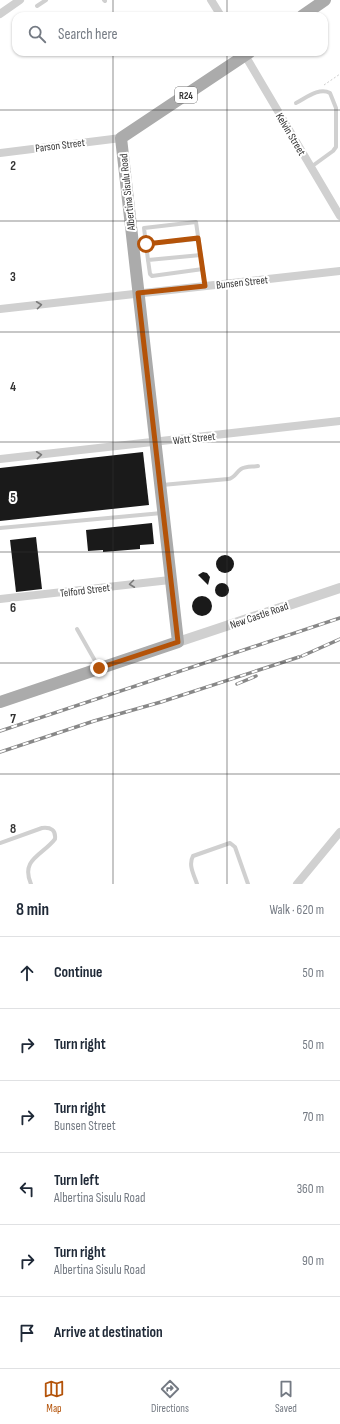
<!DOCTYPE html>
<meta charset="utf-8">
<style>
:root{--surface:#fff;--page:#f6f6f7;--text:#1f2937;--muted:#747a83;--line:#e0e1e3;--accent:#b45309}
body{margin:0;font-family:"Sofia Sans Condensed",sans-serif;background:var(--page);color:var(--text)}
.stop{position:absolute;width:12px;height:12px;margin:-9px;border:3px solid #b45309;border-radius:50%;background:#fff}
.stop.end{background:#b45309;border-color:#fff;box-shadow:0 1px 4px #0008}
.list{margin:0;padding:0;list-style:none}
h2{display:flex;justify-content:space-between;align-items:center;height:52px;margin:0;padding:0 16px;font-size:17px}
h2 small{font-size:13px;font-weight:400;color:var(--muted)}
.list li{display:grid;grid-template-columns:26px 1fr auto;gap:12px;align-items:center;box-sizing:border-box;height:72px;padding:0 16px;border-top:1px solid var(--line)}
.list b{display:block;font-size:15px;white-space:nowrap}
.list p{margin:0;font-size:13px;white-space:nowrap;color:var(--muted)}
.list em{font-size:13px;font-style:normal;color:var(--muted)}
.icon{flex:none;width:22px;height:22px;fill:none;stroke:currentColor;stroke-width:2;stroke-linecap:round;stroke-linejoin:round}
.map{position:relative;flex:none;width:340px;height:884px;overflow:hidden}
.search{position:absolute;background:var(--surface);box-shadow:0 1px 3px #0004;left:12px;right:12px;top:12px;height:44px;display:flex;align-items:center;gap:10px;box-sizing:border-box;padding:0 14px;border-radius:12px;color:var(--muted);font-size:15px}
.sheet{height:484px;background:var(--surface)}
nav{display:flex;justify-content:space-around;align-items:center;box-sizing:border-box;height:56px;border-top:1px solid var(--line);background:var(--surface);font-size:11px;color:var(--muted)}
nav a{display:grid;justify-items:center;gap:2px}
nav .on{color:var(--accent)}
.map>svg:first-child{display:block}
.building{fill:#1a1a1a}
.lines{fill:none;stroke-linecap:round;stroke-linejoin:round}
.path{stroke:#cdcdcd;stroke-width:1;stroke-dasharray:2 2;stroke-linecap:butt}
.service{stroke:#d0d0d0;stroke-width:4}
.minor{stroke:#d0d0d0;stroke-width:8}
.tertiary{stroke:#d0d0d0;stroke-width:10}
.primary{stroke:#ababab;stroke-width:12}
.rail-casing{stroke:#888;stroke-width:3.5}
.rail{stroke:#fff;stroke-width:2;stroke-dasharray:6;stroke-linecap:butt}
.oneway{stroke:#7a7a7a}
.route{stroke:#b45309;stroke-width:5}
.grid{fill:none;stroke:#333;stroke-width:1;stroke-opacity:0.55}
.labels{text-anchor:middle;stroke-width:4;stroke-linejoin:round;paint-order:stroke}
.shield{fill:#fff;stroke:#707070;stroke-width:1}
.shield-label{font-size:10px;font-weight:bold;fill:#333}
.street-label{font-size:11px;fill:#333;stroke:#fff}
.grid-label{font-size:13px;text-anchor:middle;font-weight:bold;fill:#333;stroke:#fff;stroke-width:4;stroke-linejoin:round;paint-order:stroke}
</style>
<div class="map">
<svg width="340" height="884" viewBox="0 0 340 884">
<rect width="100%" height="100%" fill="#fff"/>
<g class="building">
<polygon points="143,452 149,505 0,521 0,468"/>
<polygon points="152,523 154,544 140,545 140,549 103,552 103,550 88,551 86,530"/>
<polygon points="36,537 42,589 16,592 10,540"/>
<circle cx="225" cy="564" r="9"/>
<polygon points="203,572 207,573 210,577 208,585 198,575"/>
<circle cx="222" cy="590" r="7"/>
<circle cx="202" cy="606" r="10"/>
</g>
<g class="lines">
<polyline class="path" points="324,85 340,74"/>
<g class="service">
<polyline points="104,0 105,1"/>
<polyline points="37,6 46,0"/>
<path d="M296 103C306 98 319 87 330 93L336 108V147L333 151 311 167"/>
<polyline points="146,244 198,239"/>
<polyline points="201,255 148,260 150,274 152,276 203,269"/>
<polyline points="148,260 144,228 196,222 205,286"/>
<path d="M162 485 228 479C235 478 236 472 241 469 246 466 252 467 258 466"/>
<polyline points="0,528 162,513"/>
<polyline points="77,629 98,666"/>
<path d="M0 843 42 828C51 827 56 830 55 839 43 855 20 859 31 884"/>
<path d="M197 884C194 875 188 865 193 856L230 843 235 847 248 884"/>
</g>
<g class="minor">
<polyline points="211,0 221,16"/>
<polyline points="0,14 20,0"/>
<polyline points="243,52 340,216"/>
<polyline points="0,153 121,138"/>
<polyline points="0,309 340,271"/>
<polyline points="0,459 340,421"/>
<polyline points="0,599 170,580"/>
<polyline points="297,884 340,832"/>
</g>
<polyline class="tertiary" points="178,642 340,588"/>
<g class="primary">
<polyline points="302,16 325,0"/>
<polyline points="0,702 178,642 121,138 250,52"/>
</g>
<defs>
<g id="rail">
<polyline points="302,656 340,639"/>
<polyline points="237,684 256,676"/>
<polyline points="0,731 340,618"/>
<polyline points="0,752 94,721 161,702 299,657"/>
</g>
</defs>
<use href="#rail" class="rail-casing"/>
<use href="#rail" class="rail"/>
</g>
<defs><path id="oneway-chevron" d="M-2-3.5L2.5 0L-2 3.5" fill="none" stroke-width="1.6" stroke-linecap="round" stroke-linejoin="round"/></defs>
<g class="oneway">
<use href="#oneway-chevron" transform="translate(39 305) rotate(-7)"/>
<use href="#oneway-chevron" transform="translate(39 455) rotate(-6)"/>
<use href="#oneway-chevron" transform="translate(132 584) rotate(173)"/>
</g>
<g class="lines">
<polyline class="route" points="99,668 178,642 138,293 205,286 198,238 146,244"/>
</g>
<path class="grid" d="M113 0V16M227 0V16M113 52V884M227 52V884M0 110H340M0 221H340M0 332H340M0 442H340M0 552H340M0 663H340M0 774H340"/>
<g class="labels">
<rect class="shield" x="175" y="87" width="22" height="16" rx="3"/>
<g class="shield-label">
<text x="186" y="99">R24</text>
</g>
<g class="street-label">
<text transform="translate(291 134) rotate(59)" y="4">Kelvin Street</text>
<text transform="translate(60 145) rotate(-7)" y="4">Parson Street</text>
<text transform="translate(127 192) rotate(-96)" y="4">Albertina Sisulu Road</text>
<text transform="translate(242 282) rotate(-6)" y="4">Bunsen Street</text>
<text transform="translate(194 438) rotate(-6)" y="4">Watt Street</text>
<text transform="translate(85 590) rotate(-7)" y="4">Telford Street</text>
<text transform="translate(259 615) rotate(-19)" y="4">New Castle Road</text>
</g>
</g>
<g class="grid-label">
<text x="13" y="170">2</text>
<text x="13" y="281">3</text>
<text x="13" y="391">4</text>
<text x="13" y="502">5</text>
<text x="13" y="612">6</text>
<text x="13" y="723">7</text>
<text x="13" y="833">8</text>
</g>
</svg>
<div class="stop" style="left:146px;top:244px"></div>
<div class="stop end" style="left:99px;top:668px"></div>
<div class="search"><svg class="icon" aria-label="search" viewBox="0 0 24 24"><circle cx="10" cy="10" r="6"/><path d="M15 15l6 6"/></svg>Search here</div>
</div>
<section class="sheet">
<h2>8 min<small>Walk · 620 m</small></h2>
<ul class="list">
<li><svg class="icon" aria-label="ahead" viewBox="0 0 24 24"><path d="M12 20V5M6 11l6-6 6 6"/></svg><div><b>Continue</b></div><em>50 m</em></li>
<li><svg class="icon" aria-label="right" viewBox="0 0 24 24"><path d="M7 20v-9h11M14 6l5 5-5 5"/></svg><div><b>Turn right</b></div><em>50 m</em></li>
<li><svg class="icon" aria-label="right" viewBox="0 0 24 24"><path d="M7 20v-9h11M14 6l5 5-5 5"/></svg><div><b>Turn right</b><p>Bunsen Street</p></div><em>70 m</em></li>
<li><svg class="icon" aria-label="left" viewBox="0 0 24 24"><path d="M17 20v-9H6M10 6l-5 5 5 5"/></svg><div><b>Turn left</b><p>Albertina Sisulu Road</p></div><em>360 m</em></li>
<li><svg class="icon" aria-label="right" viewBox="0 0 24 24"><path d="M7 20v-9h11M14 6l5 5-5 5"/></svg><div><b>Turn right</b><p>Albertina Sisulu Road</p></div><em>90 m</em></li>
<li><svg class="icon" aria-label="arrive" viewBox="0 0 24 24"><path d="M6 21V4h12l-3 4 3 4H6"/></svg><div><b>Arrive at destination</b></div></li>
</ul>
</section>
<nav>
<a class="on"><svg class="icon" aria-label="map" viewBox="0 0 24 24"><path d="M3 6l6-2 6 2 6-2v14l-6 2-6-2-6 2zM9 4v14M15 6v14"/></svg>Map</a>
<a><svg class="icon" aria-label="directions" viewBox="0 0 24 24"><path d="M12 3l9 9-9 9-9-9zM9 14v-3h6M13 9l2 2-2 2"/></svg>Directions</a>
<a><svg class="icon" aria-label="saved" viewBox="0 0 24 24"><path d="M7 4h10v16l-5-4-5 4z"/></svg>Saved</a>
</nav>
